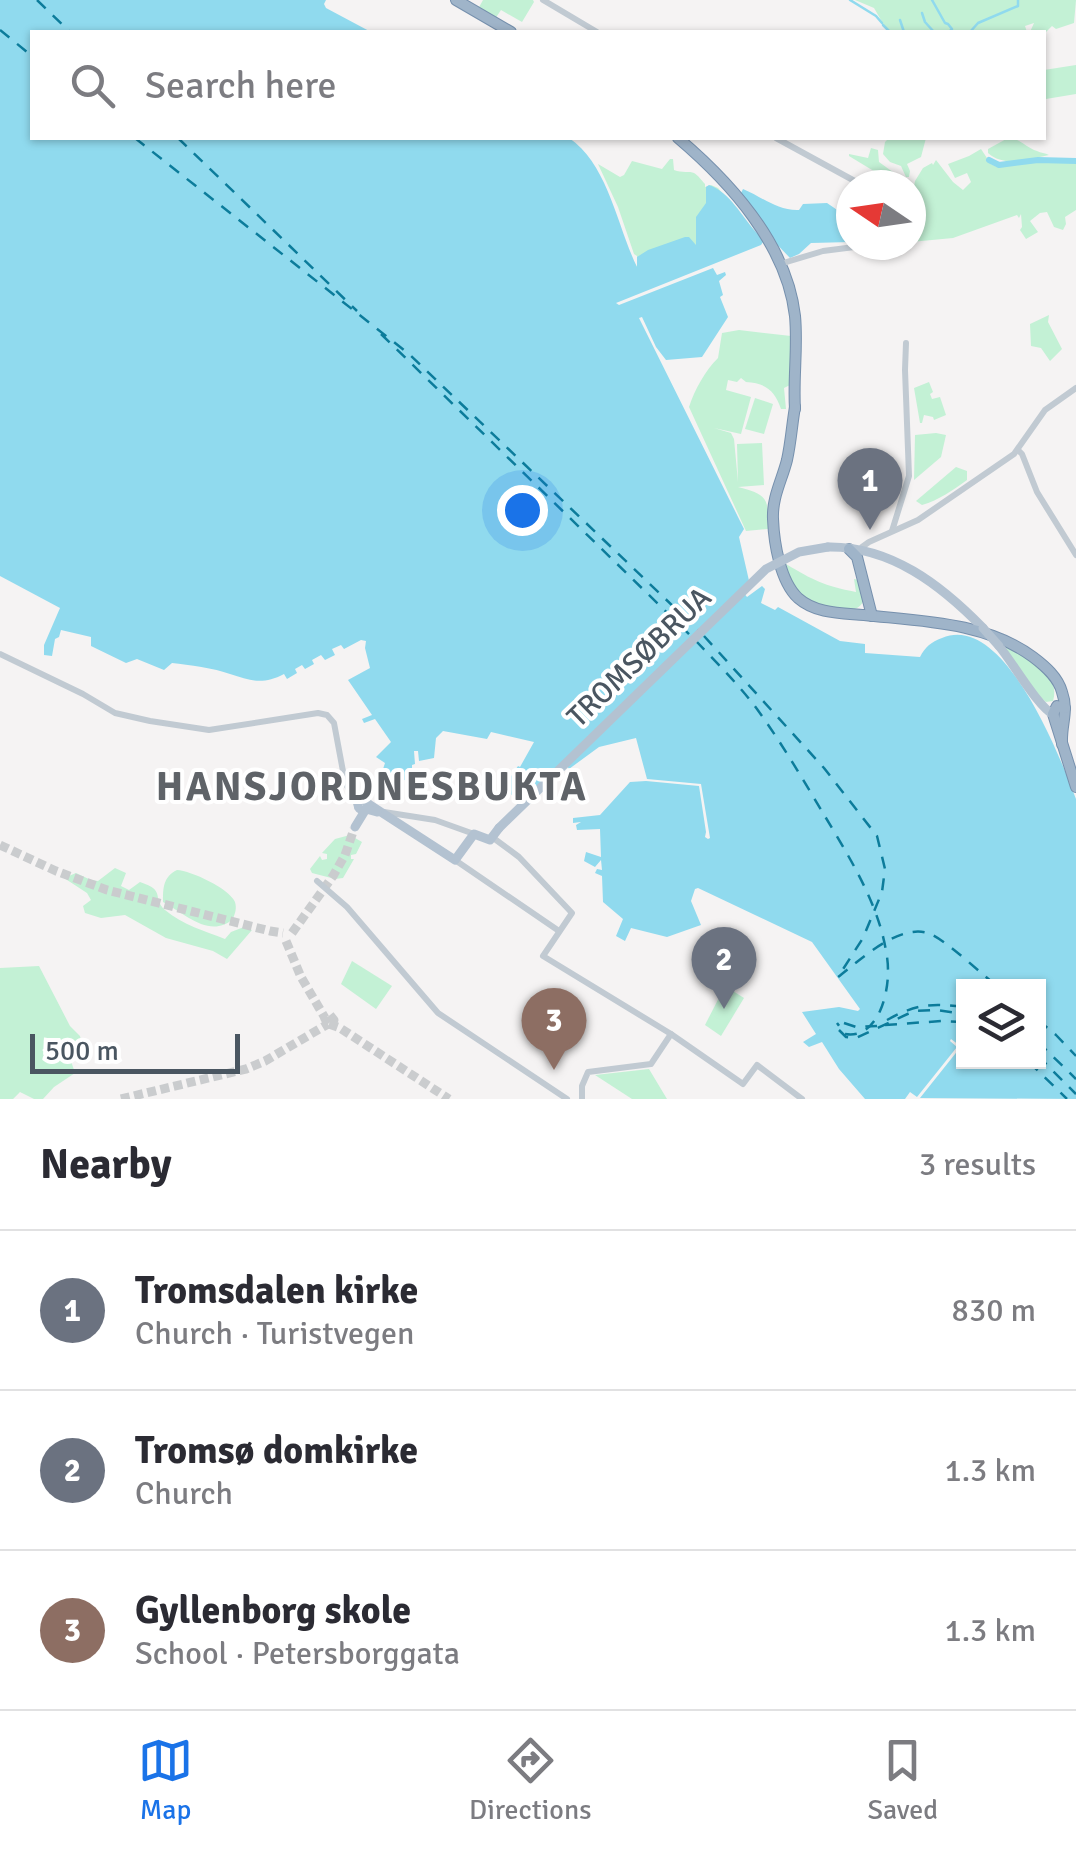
<!DOCTYPE html>
<meta charset="utf-8">
<style>
:root{--surface:#fff;--page:#f7f7f7;--text:#2b2b33;--muted:#7c7c81;--line:#e1e1e2;--accent:#1a73e8}
body{margin:0;font-family:Signika,sans-serif;background:var(--page);color:var(--text)}
.controls{position:absolute;right:30px;bottom:30px;display:grid;overflow:hidden;border-radius:0px;box-shadow:0 2px 8px #0004}
.controls button{width:90px;height:90px;display:grid;place-items:center;padding:0;border:0;border-bottom:2px solid var(--line);background:var(--surface);color:var(--text);font:50px sans-serif}
.compass{position:absolute;left:836px;top:170px;width:90px;height:90px;border-radius:50%;background:var(--surface);box-shadow:0 2px 8px #0004;rotate:283deg}
.scale{position:absolute;left:30px;bottom:25px;width:210px;box-sizing:border-box;padding-left:10px;border:5px solid #4a5661;border-top:0;font-size:28px;line-height:35px;white-space:nowrap;color:#4a5661;-webkit-text-stroke:8px #fff;paint-order:stroke}
.you{position:absolute;left:522px;top:510px;width:35px;height:35px;margin:-25px;border:8px solid #fff;border-radius:50%;background:#1a73e8;box-shadow:0 0 0 15px #1a73e833}
.badge{display:grid;place-items:center;width:65px;height:65px;border-radius:50%;background:var(--accent);color:#fff;font-size:32px;font-weight:700}
.pin{position:absolute;translate:-50% -82px;filter:drop-shadow(0 2px 5px #0008)}
.pin::after{content:'';position:absolute;top:52px;width:35px;height:30px;background:inherit;clip-path:polygon(0 0,100% 0,50% 100%)}
.list{margin:0;padding:0;list-style:none}
h2{display:flex;justify-content:space-between;align-items:center;height:130px;margin:0;padding:0 40px;font-size:42px}
h2 small{font-size:32px;font-weight:400;color:var(--muted)}
.list li{display:grid;grid-template-columns:65px 1fr auto;gap:30px;align-items:center;box-sizing:border-box;height:160px;padding:0 40px;border-top:2px solid var(--line)}
.list b{display:block;font-size:38px;white-space:nowrap}
.list p{margin:0;font-size:32px;white-space:nowrap;color:var(--muted)}
.list em{font-size:32px;font-style:normal;color:var(--muted)}
.icon{flex:none;width:55px;height:55px;fill:none;stroke:currentColor;stroke-width:2;stroke-linecap:round;stroke-linejoin:round}
.map{position:relative;flex:none;width:1076px;height:1099px;overflow:hidden}
.search{position:absolute;background:var(--surface);box-shadow:0 2px 8px #0004;left:30px;right:30px;top:30px;height:110px;display:flex;align-items:center;gap:25px;box-sizing:border-box;padding:0 35px;border-radius:0px;color:var(--muted);font-size:38px}
.sheet{height:610px;background:var(--surface)}
nav{display:flex;justify-content:space-around;align-items:center;box-sizing:border-box;height:140px;border-top:2px solid var(--line);background:var(--surface);font-size:28px;color:var(--muted)}
nav a{display:grid;justify-items:center;gap:5px}
nav .on{color:var(--accent)}
.map>svg:first-child{display:block}
.green{fill:#c3f1d5}
.water{fill:#90daee}
.lines{fill:none;stroke-linecap:round;stroke-linejoin:round}
.stream{stroke:#90daee;stroke-width:2.5}
.river{stroke:#90daee;stroke-width:6}
.ferry{stroke:#0c7c9b;stroke-width:2.5;stroke-dasharray:12 10;stroke-linecap:butt}
.primary-tunnel{stroke:#caccce;stroke-width:9;stroke-dasharray:9 4.5;stroke-linecap:butt}
.trunk-casing{stroke:#7690ad;stroke-width:12}
.tertiary{stroke:#c1cad2;stroke-width:6}
.primary{stroke:#b3c2d1;stroke-width:9}
.trunk{stroke:#9fb4c9;stroke-width:10}
.primary-bridge{stroke:#b3c2d1;stroke-width:9}
.labels{text-anchor:middle;stroke-width:8;stroke-linejoin:round;paint-order:stroke}
.street-label{font-size:30px;fill:#4a5661;stroke:#fff}
.district-label{font-size:40px;font-weight:bold;letter-spacing:2.5px;fill:#5f6368;stroke:#fff}
</style>
<div class="map">
<svg width="1076" height="1099" viewBox="0 0 1076 1099">
<rect width="100%" height="100%" fill="#f5f3f3"/>
<g class="green">
<polygon points="483,0 533,0 534,2 522,22 501,10 495,19 478,9"/>
<polygon points="855,0 1076,0 1074,23 1056,29 1052,26 1044,34 1030,32 1034,23 1025,26 1027,32 888,32 874,8"/>
<polygon points="1076,65 1076,94 1046,99 1044,70"/>
<polygon points="889,138 926,138 921,157 907,164 910,171 909,177 906,177 901,166 890,162 883,154 885,142"/>
<path d="M1008 138C1020 138 1026 148 1037 151 1041 153 1045 153 1049 155 1029 159 1005 168 988 153V149Z"/>
<polygon points="871,148 878,150 879,162 897,175 899,185 871,185 877,173 849,156 849,154 868,158"/>
<polygon points="981,149 991,164 997,167 1037,162 1076,161 1076,210 1065,217 1066,224 1063,230 1054,227 1047,212 1040,213 1030,221 1038,232 1026,239 1020,230 1022,227 1021,214 1019,218 1017,215 953,238 911,242 911,202 915,181 923,168 932,163 933,165 936,160 953,182 963,190 971,182 967,173 955,178 948,164 969,156"/>
<path d="M670 159H673L674 170C682 173 690 171 694 173 698 175 702 181 705 184V187L711 185 718 188 755 232 633 268 634 262 637 267V256L634 254 618 207 598 164 620 177 624 175 632 161 662 169Z"/>
<polygon points="1049,315 1048,322 1062,349 1050,361 1041,348 1031,346 1030,324"/>
<path d="M739 330 791 336 790 348H793L792 384 784 388 786 409H781C775 391 766 383 746 382L741 378 737 382 728 380 726 390 751 397 741 434 714 428 731 433 734 439 738 482 737 444 762 443 764 485 738 487C765 494 770 497 768 529L746 531 689 407C695 389 705 371 718 358L722 333Z"/>
<polygon points="929,382 933,392 930,394 932,399 940,397 946,415 934,420 933,417 924,415 922,423 920,423 914,388"/>
<polygon points="755,398 773,404 764,434 745,429"/>
<polygon points="936,433 946,435 941,457 914,480 915,435"/>
<path d="M956 467 967 471V480C953 490 939 500 922 505L916 501Z"/>
<path d="M786 564C813 580 824 586 856 592L854 579 859 580C860 582 864 595 864 597 863 620 818 608 806 600 794 591 789 578 786 564Z"/>
<path d="M1000 641C1022 653 1062 671 1053 701L1046 702 1039 696Z"/>
<polygon points="350,835 362,842 356,854 351,855 351,859 354,859 343,878 335,879 312,873 310,869 320,856 322,860 327,859 327,854 322,853 335,839"/>
<path d="M115 868 126 873 121 886 129 890 140 882C167 891 151 897 165 910 183 925 205 931 225 939L231 932 244 927 252 930 227 959 213 951 166 938 125 915 101 918 85 913 83 906 91 900 87 893 64 878 76 873 91 880 98 881Z"/>
<path d="M177 870C191 871 229 888 235 902 237 909 235 913 233 919 210 939 185 914 163 902 163 888 163 877 177 870Z"/>
<polygon points="352,961 392,986 376,1009 341,984"/>
<polygon points="39,966 70,1026 80,1036 83,1048 71,1061 75,1073 54,1087 43,1099 34,1099 20,1092 13,1099 0,1099 0,968"/>
<polygon points="725,986 744,998 721,1036 705,1025"/>
<polygon points="649,1069 667,1099 632,1099 595,1075"/>
</g>
<path class="water" d="M0 0H326L324 4 326 8 371 32H32V138H569C608 164 617 226 637 267V257L648 250 685 237H689L696 245V217L706 203V187L709 185C730 192 742 217 757 233H759L740 195 743 189C762 197 778 211 799 210L803 204 827 203 846 216 851 215V242L811 243 799 254 790 258 768 235 761 245 616 303 619 305 713 268 717 275 725 272 726 275 719 281 723 295 720 297 728 317 702 357 666 360 656 347 642 317 639 318 744 529 739 537 750 585 743 592 747 597 762 586 765 589 761 603 775 610 778 607 840 641 865 644V653L920 657C925 647 931 642 942 638 1004 611 1060 757 1076 799V1099L920 1098 963 1044 964 1062H1038V986H964L963 1039 959 1045 951 1039 950 1041 957 1047 917 1097 910 1092 905 1099H865L839 1069 822 1042 809 1047 803 1042 816 1034 802 1012 839 1007 858 1011 860 1009 812 942 698 888 695 889 691 901 701 925 667 937 631 928 625 941 616 936 623 919 603 902 602 876 595 873 597 869 602 870 601 860 595 867 584 861 586 852 601 857 600 829 577 830 576 825 581 822 573 823V818L600 815 630 782 646 781 699 786 706 832 705 837 708 839 710 838 701 784 647 779 636 738 599 747 569 769 567 766 524 805 503 788 518 766 520 767 534 742 491 732 487 739 443 731 436 738 434 758 419 761 418 751H414L415 764 412 765V776L401 782 383 769 385 763 376 757 391 742 375 719 364 723 362 719 372 715 348 680 370 668 365 648 366 641 361 640 344 649 341 645 332 649 335 655 325 660 321 655 312 660 314 664 305 669 302 665 295 669 297 673 287 679 284 674C263 685 251 681 230 674 214 668 189 665 172 663L164 670 137 659 126 663 91 646V637L61 630 59 637 55 639 52 656 44 655V645L60 608 0 576Z"/>
<g class="lines">
<g class="stream">
<polyline points="850,0 876,16 882,23"/>
<polyline points="932,0 945,23 948,24 952,29 949,32"/>
<polyline points="922,13 925,22 934,32 942,32"/>
<polyline points="900,20 904,32"/>
<polyline points="883,25 890,32"/>
<polyline points="970,32 978,23 1018,6 1018,0"/>
</g>
<polyline class="river" points="989,160 999,165 1038,160 1076,161"/>
<g class="ferry">
<polyline points="37,0 70,32"/>
<polyline points="0,30 32,56"/>
<polyline points="135,138 409,354 698,630"/>
<polyline points="178,138 357,311"/>
<polyline points="381,334 690,635"/>
<path d="M704 636 824 768 877 836 885 869 882 892 863 938 838 977C860 960 898 924 928 933 945 939 980 973 997 986"/>
<path d="M696 641C717 663 739 685 757 709 781 742 802 778 823 813 848 855 878 902 886 951 890 970 888 993 880 1011 873 1026 862 1037 845 1034L837 1023"/>
<path d="M887 1020C916 1004 931 1003 964 1007"/>
<polyline points="1038,1020 1056,1035 1076,1056"/>
<polyline points="844,1023 856,1027 877,1026"/>
<polyline points="885,1025 942,1021 964,1022"/>
<polyline points="839,1030 846,1037 856,1038 914,1011 936,1010 964,1014"/>
<polyline points="1038,1042 1076,1079"/>
<polyline points="1038,1056 1076,1094"/>
<polyline points="1029,1062 1067,1099"/>
</g>
<g class="primary-tunnel">
<polyline points="0,845 56,871 107,890 270,931 283,933"/>
<polyline points="292,933 333,876 345,855 354,829"/>
<polyline points="286,941 301,977 325,1018"/>
<polygon points="330,1015 334,1020 329,1024 325,1019"/>
<polyline points="329,1024 340,1028 449,1099"/>
<polyline points="121,1099 246,1069 265,1061 328,1024"/>
</g>
<defs>
<g id="trunk">
<polyline points="456,0 511,32"/>
<path d="M678 138C730 182 787 245 795 316 798 347 793 378 795 409"/>
<path d="M795 407C792 424 791 442 787 460 782 480 772 497 773 519 774 543 780 581 798 598 816 614 842 613 864 615 920 621 986 622 1033 657 1045 666 1058 677 1062 692 1069 712 1061 723 1062 744"/>
<polyline points="849,549 857,557 872,616"/>
<polyline points="1065,708 1057,706 1053,714 1076,787"/>
</g>
</defs>
<use href="#trunk" class="trunk-casing"/>
<g class="tertiary">
<polyline points="543,0 597,32"/>
<polyline points="776,138 862,185"/>
<polyline points="780,264 823,251 870,245"/>
<polyline points="1018,450 1022,454 1037,492 1076,555"/>
<polyline points="892,531 909,476 905,370 906,343"/>
<polyline points="860,551 862,547 869,542 918,520 1014,454 1045,410 1076,388"/>
<polyline points="0,654 83,694 115,713 150,721 209,730 318,713 327,715 334,723 345,782 358,807"/>
<polyline points="350,792 362,800"/>
<polyline points="384,812 435,820 474,834"/>
<polyline points="492,837 519,857 572,913 543,956 671,1034 743,1084 757,1065 802,1099"/>
<polyline points="455,860 559,931"/>
<polyline points="317,881 347,907 438,1013 567,1099"/>
<polyline points="582,1099 582,1086 588,1072 651,1064 671,1034"/>
</g>
<g class="primary">
<path d="M828 547C891 546 941 585 983 628"/>
<path d="M999 646C1013 663 1038 707 1054 715"/>
<circle cx="363" cy="805" r="5"/>
<polyline points="367,803 455,860 474,834 490,840 499,828"/>
<polyline points="355,827 366,809 377,812"/>
</g>
<use href="#trunk" class="trunk"/>
<g class="primary-bridge">
<polyline points="983,628 999,646"/>
<polyline points="499,828 766,569 799,552 828,547"/>
</g>
</g>
<g class="labels">
<g class="street-label">
<text transform="translate(639 657) rotate(-44)" y="10">TROMSØBRUA</text>
</g>
<g class="district-label">
<text x="372" y="800">HANSJORDNESBUKTA</text>
</g>
</g>
</svg>
<div class="controls">
<button><svg class="icon" aria-label="layers" viewBox="0 0 24 24"><path d="M12 4l9 5-9 5-9-5zM3 14l9 5 9-5"/></svg></button>
</div>
<svg class="compass" viewBox="-18 -18 36 36"><path d="M0-13l5 13h-10z" fill="#e53935"/><path d="M0 13l5-13h-10z" fill="#7c7c81"/></svg>
<div class="scale">500 m</div>
<div class="you"></div>
<div class="pin badge" style="left:870px;top:530px;background:#6b7280">1</div>
<div class="pin badge" style="left:724px;top:1009px;background:#6b7280">2</div>
<div class="pin badge" style="left:554px;top:1070px;background:#8d6e63">3</div>
<div class="search"><svg class="icon" aria-label="search" viewBox="0 0 24 24"><circle cx="10" cy="10" r="6"/><path d="M15 15l6 6"/></svg>Search here</div>
</div>
<section class="sheet">
<h2>Nearby<small>3 results</small></h2>
<ul class="list">
<li><span class="badge" style="background:#6b7280">1</span><div><b>Tromsdalen kirke</b><p>Church · Turistvegen</p></div><em>830 m</em></li>
<li><span class="badge" style="background:#6b7280">2</span><div><b>Tromsø domkirke</b><p>Church</p></div><em>1.3 km</em></li>
<li><span class="badge" style="background:#8d6e63">3</span><div><b>Gyllenborg skole</b><p>School · Petersborggata</p></div><em>1.3 km</em></li>
</ul>
</section>
<nav>
<a class="on"><svg class="icon" aria-label="map" viewBox="0 0 24 24"><path d="M3 6l6-2 6 2 6-2v14l-6 2-6-2-6 2zM9 4v14M15 6v14"/></svg>Map</a>
<a><svg class="icon" aria-label="directions" viewBox="0 0 24 24"><path d="M12 3l9 9-9 9-9-9zM9 14v-3h6M13 9l2 2-2 2"/></svg>Directions</a>
<a><svg class="icon" aria-label="saved" viewBox="0 0 24 24"><path d="M7 4h10v16l-5-4-5 4z"/></svg>Saved</a>
</nav>
